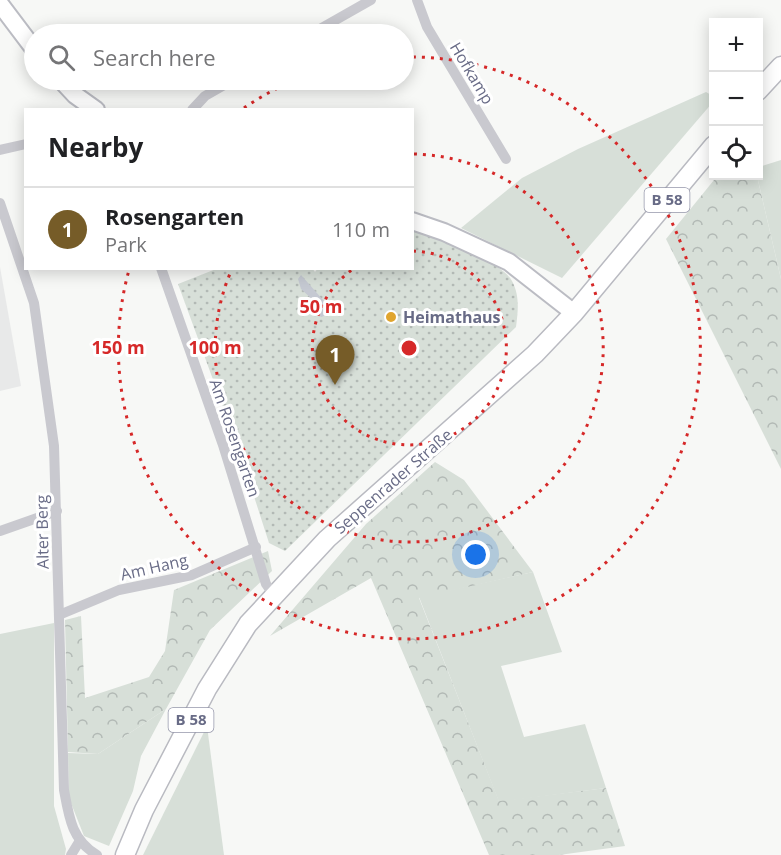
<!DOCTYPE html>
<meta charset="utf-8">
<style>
:root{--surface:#fff;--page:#f6f6f6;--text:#202124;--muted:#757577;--line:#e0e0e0;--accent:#765c28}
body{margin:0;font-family:"Open Sans",sans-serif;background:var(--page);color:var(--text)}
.controls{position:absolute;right:18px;top:18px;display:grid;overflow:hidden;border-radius:0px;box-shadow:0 3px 15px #0003}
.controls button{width:54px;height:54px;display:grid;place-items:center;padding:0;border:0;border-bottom:2px solid var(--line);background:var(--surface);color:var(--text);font:30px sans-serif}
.you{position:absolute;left:476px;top:555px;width:21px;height:21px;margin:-15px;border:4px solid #fff;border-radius:50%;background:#1a73e8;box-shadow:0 0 0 9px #1a73e833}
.badge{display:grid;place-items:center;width:39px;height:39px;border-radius:50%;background:var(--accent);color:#fff;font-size:20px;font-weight:700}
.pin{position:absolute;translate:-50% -50px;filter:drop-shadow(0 2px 3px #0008)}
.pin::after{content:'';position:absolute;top:32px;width:21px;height:18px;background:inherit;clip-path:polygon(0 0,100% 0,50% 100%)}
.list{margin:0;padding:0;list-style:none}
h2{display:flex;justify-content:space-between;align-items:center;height:78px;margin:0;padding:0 24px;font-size:26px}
h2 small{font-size:20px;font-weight:400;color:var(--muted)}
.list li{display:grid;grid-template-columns:39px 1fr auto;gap:18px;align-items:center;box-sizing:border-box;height:84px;padding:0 24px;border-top:2px solid var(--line)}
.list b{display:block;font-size:22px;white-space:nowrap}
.list p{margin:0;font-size:20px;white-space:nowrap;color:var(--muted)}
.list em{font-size:20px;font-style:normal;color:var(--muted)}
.icon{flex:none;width:33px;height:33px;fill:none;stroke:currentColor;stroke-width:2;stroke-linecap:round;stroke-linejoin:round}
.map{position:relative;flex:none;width:781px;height:855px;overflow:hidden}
.search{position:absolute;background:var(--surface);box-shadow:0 3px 15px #0003;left:24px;top:24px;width:390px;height:66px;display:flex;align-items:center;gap:15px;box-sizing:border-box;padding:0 21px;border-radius:33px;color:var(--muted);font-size:22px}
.panel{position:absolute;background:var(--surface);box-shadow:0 3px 15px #0003;left:24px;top:108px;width:390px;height:162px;border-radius:0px}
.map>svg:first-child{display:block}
.built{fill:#e8e9e9}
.green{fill:#d7dfd8}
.forest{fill:url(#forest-crowns)}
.garden{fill:url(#garden-dots)}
.water{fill:#c5c9d2}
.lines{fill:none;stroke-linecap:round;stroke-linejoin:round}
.secondary-casing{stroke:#bbbcc3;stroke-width:20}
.primary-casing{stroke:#b9bac1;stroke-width:21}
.street{stroke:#c9c9cf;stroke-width:10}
.secondary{stroke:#fff;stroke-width:16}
.primary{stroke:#fff;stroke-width:18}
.ring{fill:none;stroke:#d62828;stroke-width:3;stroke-dasharray:3 6}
.poi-dot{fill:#e0a52e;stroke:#fff;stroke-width:2}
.labels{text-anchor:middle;stroke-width:6;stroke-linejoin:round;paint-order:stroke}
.shield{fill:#fff;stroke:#9597aa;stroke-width:1.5}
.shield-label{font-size:15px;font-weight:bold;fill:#686b86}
.street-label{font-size:16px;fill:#686b86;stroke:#fff}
.poi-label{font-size:16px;font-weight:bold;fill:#686b86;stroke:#fff;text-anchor:start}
.centre{fill:#d62828;stroke:#fff;stroke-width:3}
.ring-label{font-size:18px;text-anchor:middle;font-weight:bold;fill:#d62828;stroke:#fff;stroke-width:6;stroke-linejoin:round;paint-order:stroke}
</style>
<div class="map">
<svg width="781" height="855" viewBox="0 0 781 855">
<defs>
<pattern id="forest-crowns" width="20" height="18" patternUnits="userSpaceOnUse" patternTransform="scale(1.5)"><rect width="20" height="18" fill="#d7dfd8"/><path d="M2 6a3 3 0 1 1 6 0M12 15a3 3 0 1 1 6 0" fill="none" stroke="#b2b9b5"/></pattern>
<pattern id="garden-dots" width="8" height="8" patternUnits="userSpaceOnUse" patternTransform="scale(1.5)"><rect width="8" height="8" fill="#d7dfd8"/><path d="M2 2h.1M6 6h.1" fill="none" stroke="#b2b9b5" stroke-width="1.8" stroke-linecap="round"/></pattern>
</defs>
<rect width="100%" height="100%" fill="#f7f8f6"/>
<polygon class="built" points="0,267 21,386 0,391"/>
<g class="green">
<polygon points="706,92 713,96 713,102 562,278 461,228 522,178 578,149"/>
<polygon points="781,160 781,279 757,176 759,167"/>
<polygon points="533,572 562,652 501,666 524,737 585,724 606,788 499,802 419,597"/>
<polygon points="54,623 54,806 66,849 65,855 0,855 0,634"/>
<polygon points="166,709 141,756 133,791 109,846 84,836 69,798 68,753 98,754"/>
<polygon points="207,726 224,855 143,855"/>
</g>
<g class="forest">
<polygon points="722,176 757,176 781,279 781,469 666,239 714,180"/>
<polygon points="435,462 464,480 533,572 419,598 499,801 606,788 625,846 559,855 489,855 371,578 270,636 366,524"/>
<polygon points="268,551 272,571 210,630 166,709 98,754 68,752 65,620 81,616 85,698 149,677 165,651 174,590"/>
</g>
<path class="garden" d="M413 230C435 238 501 260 512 281 520 296 518 311 516 327L285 551 269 543 241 456 178 284 216 269 312 268 315 272 318 268H412Z"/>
<polygon class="water" points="301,275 331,309 332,313 321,317 314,309 313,300 301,289 298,279"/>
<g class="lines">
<defs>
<g id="secondary">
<polyline points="0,4 34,49"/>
<polyline points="61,80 75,95 96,110"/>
<polyline points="412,221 444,232 509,262 574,313"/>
</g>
<g id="primary">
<polyline points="758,91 781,66"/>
<polyline points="125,855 144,810 207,689 248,624 327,539 535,354 574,313 714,145"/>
</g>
</defs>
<use href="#secondary" class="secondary-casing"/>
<use href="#primary" class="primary-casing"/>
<g class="street">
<polyline points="417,0 427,27 506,159"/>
<polyline points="311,34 371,0"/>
<polyline points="192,110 205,96 233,80"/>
<polyline points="0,150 26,144"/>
<path d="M0 203 34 303 54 446 64 790C69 818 72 840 97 855"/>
<polyline points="161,268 223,445 266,584 273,594"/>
<polyline points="0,531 57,511"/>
<polyline points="59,615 119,590 192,575 256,547"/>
<polyline points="71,855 79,842"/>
</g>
<use href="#secondary" class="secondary"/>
<use href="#primary" class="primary"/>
</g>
<g class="ring">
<path d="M413 251A97 97 0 1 1 353 269"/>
<path d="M414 154A194 194 0 1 1 232 269"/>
<path d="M244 108A291 291 0 0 1 295 80M404 57A291 291 0 1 1 129 270"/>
</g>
<circle class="poi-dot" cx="391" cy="317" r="6"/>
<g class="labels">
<g class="shield">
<rect x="644.5" y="188" width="45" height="24" rx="4.5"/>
<rect x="168.5" y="708" width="45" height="24" rx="4.5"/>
</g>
<g class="shield-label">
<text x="667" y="205">B 58</text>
<text x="191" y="725">B 58</text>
</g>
<g class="street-label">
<text transform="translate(472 73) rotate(59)" y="6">Hofkamp</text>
<text transform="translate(235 438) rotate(71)" y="6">Am Rosengarten</text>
<text transform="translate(393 481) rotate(-41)" y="6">Seppenrader Straße</text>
<text transform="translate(42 532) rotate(-91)" y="6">Alter Berg</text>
<text transform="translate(154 567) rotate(-13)" y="6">Am Hang</text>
</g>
<g class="poi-label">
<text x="403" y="323">Heimathaus</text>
</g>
</g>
<circle cx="409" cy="348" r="9" class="centre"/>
<g class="ring-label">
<text x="321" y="313">50 m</text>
<text x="118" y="354">150 m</text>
<text x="215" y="354">100 m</text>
</g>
</svg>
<div class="controls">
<button>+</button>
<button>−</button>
<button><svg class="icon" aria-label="locate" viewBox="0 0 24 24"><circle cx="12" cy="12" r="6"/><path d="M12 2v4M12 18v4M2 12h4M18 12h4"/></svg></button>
</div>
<div class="you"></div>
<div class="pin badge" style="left:335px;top:385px">1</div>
<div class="search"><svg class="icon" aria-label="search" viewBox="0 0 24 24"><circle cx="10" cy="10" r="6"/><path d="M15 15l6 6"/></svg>Search here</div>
<section class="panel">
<h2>Nearby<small></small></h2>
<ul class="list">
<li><span class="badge">1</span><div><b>Rosengarten</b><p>Park</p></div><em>110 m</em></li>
</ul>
</section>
</div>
